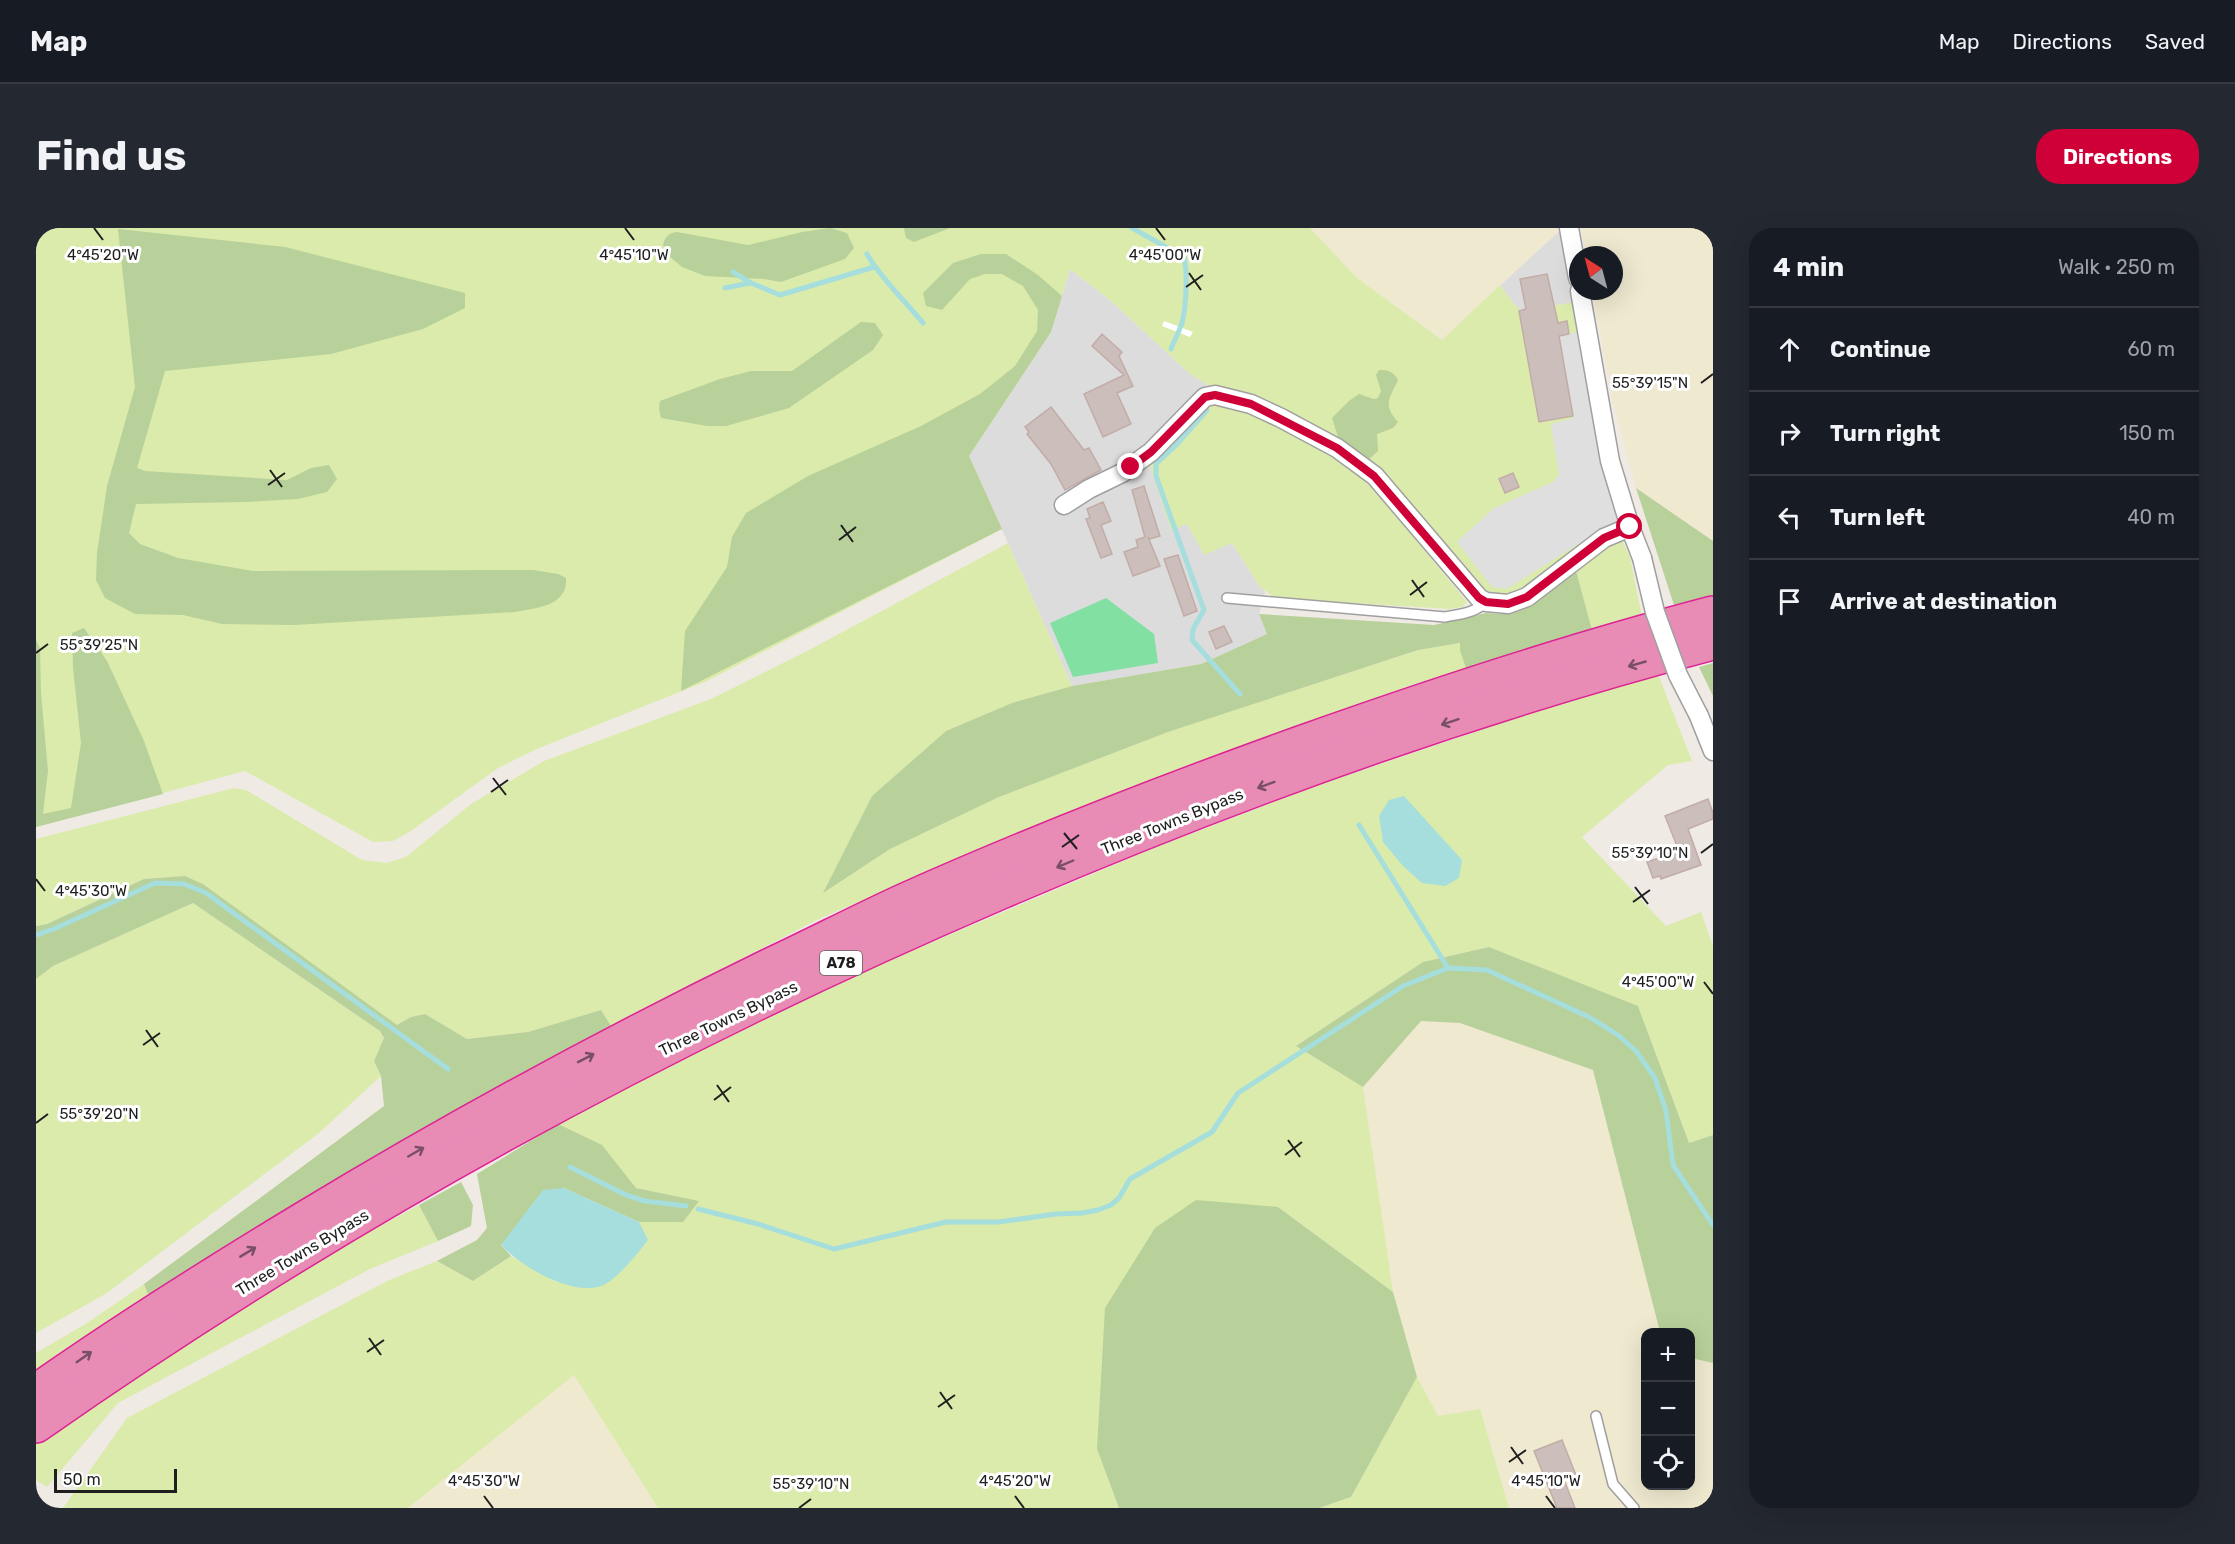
<!DOCTYPE html>
<meta charset="utf-8">
<style>
:root{--surface:#171b24;--page:#242831;--text:#f1f3f6;--muted:#9ea1a6;--line:#363941;--accent:#ce0037}
body{margin:0;font-family:Rubik,sans-serif;background:var(--page);color:var(--text)}
.controls{position:absolute;right:18px;bottom:18px;display:grid;overflow:hidden;border-radius:12px;box-shadow:0 6px 24px #0002}
.controls button{width:54px;height:54px;display:grid;place-items:center;padding:0;border:0;border-bottom:2px solid var(--line);background:var(--surface);color:var(--text);font:30px sans-serif}
.compass{position:absolute;left:1533px;top:18px;width:54px;height:54px;border-radius:50%;background:var(--surface);box-shadow:0 6px 24px #0002;rotate:324deg}
.scale{position:absolute;left:18px;bottom:15px;width:123px;box-sizing:border-box;padding-left:6px;border:3px solid #1f1f1f;border-top:0;font-size:16px;line-height:21px;white-space:nowrap;color:#1f1f1f;-webkit-text-stroke:4px #fff;paint-order:stroke}
.stop{position:absolute;width:18px;height:18px;margin:-14px;border:4px solid #ce0037;border-radius:50%;background:#fff}
.stop.end{background:#ce0037;border-color:#fff;box-shadow:0 2px 6px #0008}
.list{margin:0;padding:0;list-style:none}
h2{display:flex;justify-content:space-between;align-items:center;height:78px;margin:0;padding:0 24px;font-size:26px}
h2 small{font-size:20px;font-weight:400;color:var(--muted)}
.list li{display:grid;grid-template-columns:39px 1fr auto;gap:18px;align-items:center;box-sizing:border-box;height:84px;padding:0 24px;border-top:2px solid var(--line)}
.list b{display:block;font-size:22px;white-space:nowrap}
.list em{font-size:20px;font-style:normal;color:var(--muted)}
.icon{flex:none;width:33px;height:33px;fill:none;stroke:currentColor;stroke-width:2;stroke-linecap:round;stroke-linejoin:round}
.map{position:relative;flex:none;width:1677px;height:1280px;overflow:hidden;border-radius:24px}
header{display:flex;align-items:center;gap:36px;box-sizing:border-box;height:84px;padding:0 30px;background:var(--surface);border-bottom:2px solid var(--line)}
header strong{font-size:28px}
nav{display:flex;gap:33px;margin-inline-start:auto;font-size:21px}
.intro{display:flex;align-items:center;justify-content:space-between;box-sizing:border-box;height:144px;padding:0 36px}
h1{margin:0;font-size:42px}
.button{padding:15px 27px;border-radius:24px;background:var(--accent);color:#fff;font-size:21px;font-weight:700}
main{display:flex;gap:36px;padding:0 36px}
aside{flex:1;background:var(--surface);border-radius:24px;box-shadow:0 6px 24px #0002}
.map>svg:first-child{display:block}
.residential{fill:#dddcdc}
.farmland{fill:#efe9d0}
.grass{fill:#dbebab}
.forest{fill:#b8d099}
.pitch{fill:#82e0a3}
.parking{fill:#dfdfdf}
.water{fill:#a5dedc}
.pier{fill:#fff}
.lines{fill:none;stroke-linecap:round;stroke-linejoin:round}
.stream{stroke:#a5dedc;stroke-width:5}
.building{fill:#ccbebb;stroke:#c2aca7;stroke-width:1.5}
.lane-casing{stroke:#a0a0a0;stroke-width:12}
.street-casing{stroke:#a0a0a0;stroke-width:21}
.highway-casing{stroke:#de2395;stroke-width:36}
.lane{stroke:#fff;stroke-width:9}
.street{stroke:#fff;stroke-width:18}
.highway{stroke:#e88cb6;stroke-width:33}
.street-bridge-casing{stroke:#a0a0a0;stroke-width:21;stroke-linecap:butt}
.street-bridge{stroke:#fff;stroke-width:18}
.oneway{stroke:#795063}
.route{stroke:#ce0037;stroke-width:8}
.ticks{fill:none;stroke:#1f1f1f;stroke-width:2}
.labels{text-anchor:middle;stroke-width:6;stroke-linejoin:round;paint-order:stroke}
.shield{fill:#fff;stroke:#626262;stroke-width:1.5}
.shield-label{font-size:15px;font-weight:bold;fill:#1f1f1f}
.street-label{font-size:16px;fill:#1f1f1f;stroke:#fff}
.ticks-label{font-size:15px;text-anchor:middle;fill:#1f1f1f;stroke:#fff;stroke-width:6;stroke-linejoin:round;paint-order:stroke}
</style>
<header>
<strong>Map</strong>
<nav><a>Map</a><a>Directions</a><a>Saved</a></nav>
</header>
<div class="intro"><h1>Find us</h1><a class="button">Directions</a></div>
<main>
<div class="map">
<svg width="1677" height="1280" viewBox="0 0 1677 1280">
<rect width="100%" height="100%" fill="#f0eae5"/>
<g class="residential">
<polygon points="1527,0 1540,74 1483,83 1464,57"/>
<polygon points="1034,41 1074,72 1153,145 1178,161 1172,177 1139,213 1113,235 1151,296 1196,315 1229,364 1223,386 1231,406 1165,436 1036,458 933,228 1015,104"/>
</g>
<g class="farmland">
<polygon points="1274,0 1526,0 1406,112 1321,50"/>
<polygon points="1545,0 1677,0 1677,313 1600,260 1578,179 1556,63 1578,63 1578,27 1550,27"/>
<polygon points="1385,793 1424,795 1557,842 1624,1104 1610,1104 1610,1258 1654,1258 1655,1130 1677,1135 1677,1280 1473,1280 1444,1181 1402,1188 1381,1149 1357,1064 1327,859"/>
<polygon points="538,1147 622,1280 372,1280"/>
</g>
<g class="grass">
<path d="M0 0H1274L1321 50 1406 112 1464 57 1480 79H1483V83L1540 74 1564 306 1478 366C1465 369 1456 366 1444 362L1338 237 1319 221 1303 212 1178 161 1153 145 1074 72 1034 41 1015 104 933 228 966 301 669 454 503 520 462 540 375 603 357 613 337 614 209 543 0 599Z"/>
<polygon points="1185,174 1236,193 1313,239 1343,267 1431,374 1427,379 1413,381 1239,370 1224,359 1196,315 1168,327 1151,296 1135,302 1113,235 1139,213 1172,177"/>
<polygon points="1578,311 1587,314 1594,329 1606,389 1556,402 1539,339"/>
<polygon points="972,315 1036,458 976,475 910,503 836,568 788,664 854,621 963,569 1132,504 1382,422 1425,415 1424,423 1431,443 1379,456 1158,535 986,604 785,690 575,798 565,782 492,804 431,811 389,786 375,789 361,797 167,656 149,648 108,651 11,696 0,698 0,611 198,560 210,562 326,632 350,635 370,629 435,576 508,533 675,471 775,421"/>
<polygon points="1622,446 1656,533 1632,537 1546,609 1630,698 1665,684 1677,718 1677,907 1653,915 1602,778 1453,719 1387,734 1260,818 1327,859 1357,1064 1242,979 1061,1221 1083,1280 622,1280 538,1147 372,1280 27,1280 91,1190 351,1053 401,1033 437,1053 475,1028 520,1054 611,1012 603,994 647,994 662,973 600,960 566,918 522,896 781,763 1118,620 1280,558 1483,489"/>
<polygon points="157,675 344,803 348,810 338,833 345,848 283,905 71,1065 0,1105 0,751 17,738"/>
<polygon points="383,977 402,1013 334,1041 82,1175 11,1259 0,1252 0,1215 105,1143 276,1035"/>
<polygon points="108,1056 113,1069 0,1146 0,1125 51,1095"/>
<polygon points="1381,1149 1402,1188 1444,1181 1473,1280 1283,1280 1315,1269"/>
</g>
<g class="forest">
<path d="M794 0 811 5 818 20 809 31 745 54 728 51 669 48 646 39 633 28 627 17C629 9 632 5 641 4L712 17 766 4Z"/>
<polygon points="868,0 914,0 878,14 870,10"/>
<path d="M82 1 249 19 429 65V80L387 101 295 126 129 143 101 240 109 243 251 252 275 240 293 237 301 251 291 264 262 271 209 274 100 276 93 305 104 316 142 330 217 343 497 342 522 346 530 350C532 378 501 380 479 384L258 397 186 396 147 387 99 386 69 370 60 352 61 325 71 258 99 159Z"/>
<polygon points="945,26 970,26 1002,47 1026,68 1015,104 933,228 966,301 645,463 649,403 691,339 696,309 710,285 772,248 885,198 944,166 979,138 1001,103 1002,82 987,58 966,46 949,46 934,51 906,82 890,78 887,65 917,35"/>
<polygon points="825,94 839,95 847,107 837,122 753,180 690,198 671,198 625,190 623,181 624,173 684,151 715,143 756,143"/>
<path d="M1343 142C1352 142 1357 143 1362 152 1354 170 1346 176 1362 194L1357 200 1341 206 1342 223 1332 232 1303 212 1296 190 1313 173 1323 166 1338 171 1342 170 1345 163 1340 147Z"/>
<polygon points="1600,260 1677,313 1677,367 1638,377"/>
<polygon points="1539,339 1556,402 1431,443 1424,423 1424,415 1382,422 1132,504 963,569 854,621 787,665 836,568 910,503 976,475 1036,458 1165,436 1231,406 1223,386 1398,397 1450,385 1464,386 1484,377"/>
<polygon points="48,400 71,433 108,513 127,566 0,599 0,412 4,420 5,465 12,543 7,586 35,580 45,515 37,440 36,405"/>
<polygon points="1677,435 1677,468 1663,439"/>
<polygon points="149,648 167,656 361,797 375,789 389,786 431,811 492,804 565,782 575,798 300,951 113,1069 108,1056 348,878 345,848 338,833 348,810 344,803 157,675 17,738 0,751 0,698 11,696 108,651"/>
<polygon points="1453,719 1602,778 1653,915 1677,907 1677,1135 1655,1130 1654,1104 1624,1104 1557,842 1424,795 1385,793 1327,859 1260,818 1387,734"/>
<polygon points="522,896 566,917 600,960 663,973 647,994 603,994 528,960 465,1017 475,1028 437,1053 401,1033 441,1012 451,1000 441,946"/>
<polygon points="425,954 437,977 435,998 402,1013 383,977"/>
<polygon points="1160,972 1242,979 1357,1064 1381,1149 1315,1269 1283,1280 1083,1280 1061,1221 1069,1080 1119,1000"/>
</g>
<polygon class="pitch" points="1070,370 1118,406 1122,435 1037,449 1014,395"/>
<polygon class="parking" points="1545,103 1585,294 1561,304 1471,361 1456,359 1421,314 1458,280 1517,254 1523,247 1515,196 1538,190 1523,108"/>
<g class="water">
<polygon points="1368,568 1426,632 1423,650 1409,658 1386,655 1367,638 1347,614 1343,588 1353,572"/>
<path d="M528 960 603 994 612 1012C603 1024 579 1054 565 1058 535 1068 486 1039 465 1017L507 962Z"/>
</g>
<polygon class="pier" points="1128,93 1157,104 1154,109 1126,98"/>
<g class="lines">
<g class="stream">
<path d="M1096 0 1148 29C1152 46 1150 79 1146 95 1143 104 1138 113 1135 121"/>
<path d="M831 26C842 47 871 75 887 95"/>
<polyline points="697,44 715,55 744,67 838,39"/>
<polyline points="689,60 714,55"/>
<polyline points="1171,182 1141,216 1120,236 1120,248 1168,382 1157,401 1156,412 1204,466"/>
<polyline points="1323,597 1412,740"/>
<polyline points="0,707 18,701 119,655 148,656 170,665 412,841"/>
<polyline points="534,939 590,967 609,973 650,978"/>
<polyline points="662,981 722,996 798,1021 910,994 963,994 1020,986 1046,985 1062,982 1075,977 1083,970 1094,951 1176,904 1202,865 1367,758 1412,740 1451,742 1553,789 1582,807 1600,823 1619,850 1630,883 1637,937 1677,997"/>
</g>
</g>
<g class="building">
<polygon points="1511,46 1522,95 1531,93 1533,106 1523,108 1537,188 1503,194 1483,83 1490,81 1484,51"/>
<polygon points="1066,106 1086,124 1083,128 1097,158 1081,165 1095,196 1067,209 1048,166 1088,147 1056,118"/>
<polygon points="1015,179 1048,222 1053,220 1065,242 1029,262 1015,236 991,206 993,204 989,199"/>
<polygon points="1477,245 1483,259 1469,265 1463,251"/>
<polygon points="1108,258 1124,308 1114,311 1112,309 1124,338 1097,348 1088,324 1102,319 1100,312 1109,309 1096,262"/>
<polygon points="1067,274 1075,293 1065,297 1076,326 1065,330 1050,291 1054,290 1051,281"/>
<polygon points="1142,327 1161,383 1148,388 1128,331"/>
<polygon points="1188,398 1196,414 1180,421 1173,404"/>
<polygon points="1672,571 1677,585 1677,591 1652,601 1665,637 1625,651 1624,648 1617,650 1611,634 1643,623 1629,588"/>
<polygon points="1526,1212 1540,1247 1528,1252 1539,1280 1521,1280 1498,1223"/>
</g>
<g class="lines">
<defs>
<g id="lane">
<path d="M1191 370 1409 389C1424 386 1439 385 1450 374"/>
<polyline points="1560,1188 1577,1256 1598,1280"/>
</g>
<g id="street">
<polyline points="1533,0 1542,50"/>
<polyline points="1544,63 1574,233 1594,299"/>
<polyline points="1028,277 1053,261 1086,245 1115,224 1161,177 1169,169 1179,167 1215,176 1245,190 1301,220 1339,248 1443,370 1450,374 1472,376 1491,369 1568,310 1594,299 1606,330"/>
<polyline points="1663,488 1677,523"/>
</g>
<g id="highway">
<path d="M0 1163C87 1102 176 1046 267 991 419 899 574 815 734 737 779 716 823 693 869 672 999 614 1133 562 1267 514 1402 466 1539 421 1677 385"/>
<path d="M0 1198C301 987 625 810 963 665 1195 565 1433 479 1677 415"/>
</g>
</defs>
<use href="#lane" class="lane-casing"/>
<use href="#street" class="street-casing"/>
<use href="#highway" class="highway-casing"/>
<use href="#lane" class="lane"/>
<use href="#street" class="street"/>
<use href="#highway" class="highway"/>
<defs>
<polyline id="street-bridge" points="1606,330 1619,384 1642,447 1663,488"/>
</defs>
<use href="#street-bridge" class="street-bridge-casing"/>
<use href="#street-bridge" class="street-bridge"/>
</g>
<defs><path id="oneway-shaft" d="M-6 0H5M1.5-3L5.5 0L1.5 3" fill="none" stroke-width="1.6" stroke-linecap="round" stroke-linejoin="round" transform="scale(1.5)"/></defs>
<g class="oneway">
<use href="#oneway-shaft" transform="translate(1601 436) rotate(164)"/>
<use href="#oneway-shaft" transform="translate(1414 494) rotate(162)"/>
<use href="#oneway-shaft" transform="translate(1230 557) rotate(160)"/>
<use href="#oneway-shaft" transform="translate(1029 636) rotate(157)"/>
<use href="#oneway-shaft" transform="translate(550 830) rotate(-27)"/>
<use href="#oneway-shaft" transform="translate(380 924) rotate(-30)"/>
<use href="#oneway-shaft" transform="translate(212 1024) rotate(-31)"/>
<use href="#oneway-shaft" transform="translate(48 1129) rotate(-35)"/>
</g>
<g class="lines">
<polyline class="route" points="1095,239 1115,224 1169,169 1179,167 1215,176 1301,220 1338,248 1443,370 1450,374 1472,376 1491,369 1568,310 1594,299"/>
</g>
<path class="ticks" d="M58 0 67 12M589 0 598 12M1120 0 1129 12M1153 45 1165 62M1150 59 1167 47M1665 155 1677 146M234 242 246 259M232 257 249 245M805 297 817 314M803 312 820 299M1376 352 1388 369M1374 367 1391 354M0 425 12 416M457 550 470 567M455 564 472 552M1028 605 1041 621M1026 619 1043 607M1665 625 1677 616M0 651 9 663M1599 659 1612 676M1597 674 1614 662M1668 754 1677 766M110 802 122 819M107 817 124 805M681 857 693 874M678 872 695 859M0 895 12 886M1252 912 1264 929M1249 927 1266 914M333 1110 345 1127M331 1124 348 1112M904 1164 916 1181M902 1179 919 1167M1475 1219 1487 1236M1473 1234 1490 1222M448 1268 457 1280M979 1268 988 1280M1510 1268 1519 1280M763 1280 775 1271"/>
<g class="labels">
<rect class="shield" x="784" y="723" width="42" height="24" rx="4.5"/>
<g class="shield-label">
<text x="805" y="740">A78</text>
</g>
<g class="street-label">
<text transform="translate(1136 593) rotate(-22)" y="6">Three Towns Bypass</text>
<text transform="translate(692 790) rotate(-26)" y="6">Three Towns Bypass</text>
<text transform="translate(266 1024) rotate(-31)" y="6">Three Towns Bypass</text>
</g>
</g>
<g class="ticks-label">
<text x="67" y="32">4°45'20"W</text>
<text x="598" y="32">4°45'10"W</text>
<text x="1129" y="32">4°45'00"W</text>
<text x="1614" y="160">55°39'15"N</text>
<text x="63" y="422">55°39'25"N</text>
<text x="1614" y="630">55°39'10"N</text>
<text x="55" y="668">4°45'30"W</text>
<text x="1622" y="759">4°45'00"W</text>
<text x="63" y="891">55°39'20"N</text>
<text x="448" y="1258">4°45'30"W</text>
<text x="979" y="1258">4°45'20"W</text>
<text x="1510" y="1258">4°45'10"W</text>
<text x="775" y="1261">55°39'10"N</text>
</g>
</svg>
<div class="controls">
<button>+</button>
<button>−</button>
<button><svg class="icon" aria-label="locate" viewBox="0 0 24 24"><circle cx="12" cy="12" r="6"/><path d="M12 2v4M12 18v4M2 12h4M18 12h4"/></svg></button>
</div>
<svg class="compass" viewBox="-18 -18 36 36"><path d="M0-13l5 13h-10z" fill="#e53935"/><path d="M0 13l5-13h-10z" fill="#9ea1a6"/></svg>
<div class="scale">50 m</div>
<div class="stop" style="left:1594px;top:299px"></div>
<div class="stop end" style="left:1095px;top:239px"></div>
</div>
<aside>
<h2>4 min<small>Walk · 250 m</small></h2>
<ul class="list">
<li><svg class="icon" aria-label="ahead" viewBox="0 0 24 24"><path d="M12 20V5M6 11l6-6 6 6"/></svg><div><b>Continue</b></div><em>60 m</em></li>
<li><svg class="icon" aria-label="right" viewBox="0 0 24 24"><path d="M7 20v-9h11M14 6l5 5-5 5"/></svg><div><b>Turn right</b></div><em>150 m</em></li>
<li><svg class="icon" aria-label="left" viewBox="0 0 24 24"><path d="M17 20v-9H6M10 6l-5 5 5 5"/></svg><div><b>Turn left</b></div><em>40 m</em></li>
<li><svg class="icon" aria-label="arrive" viewBox="0 0 24 24"><path d="M6 21V4h12l-3 4 3 4H6"/></svg><div><b>Arrive at destination</b></div></li>
</ul>
</aside>
</main>
